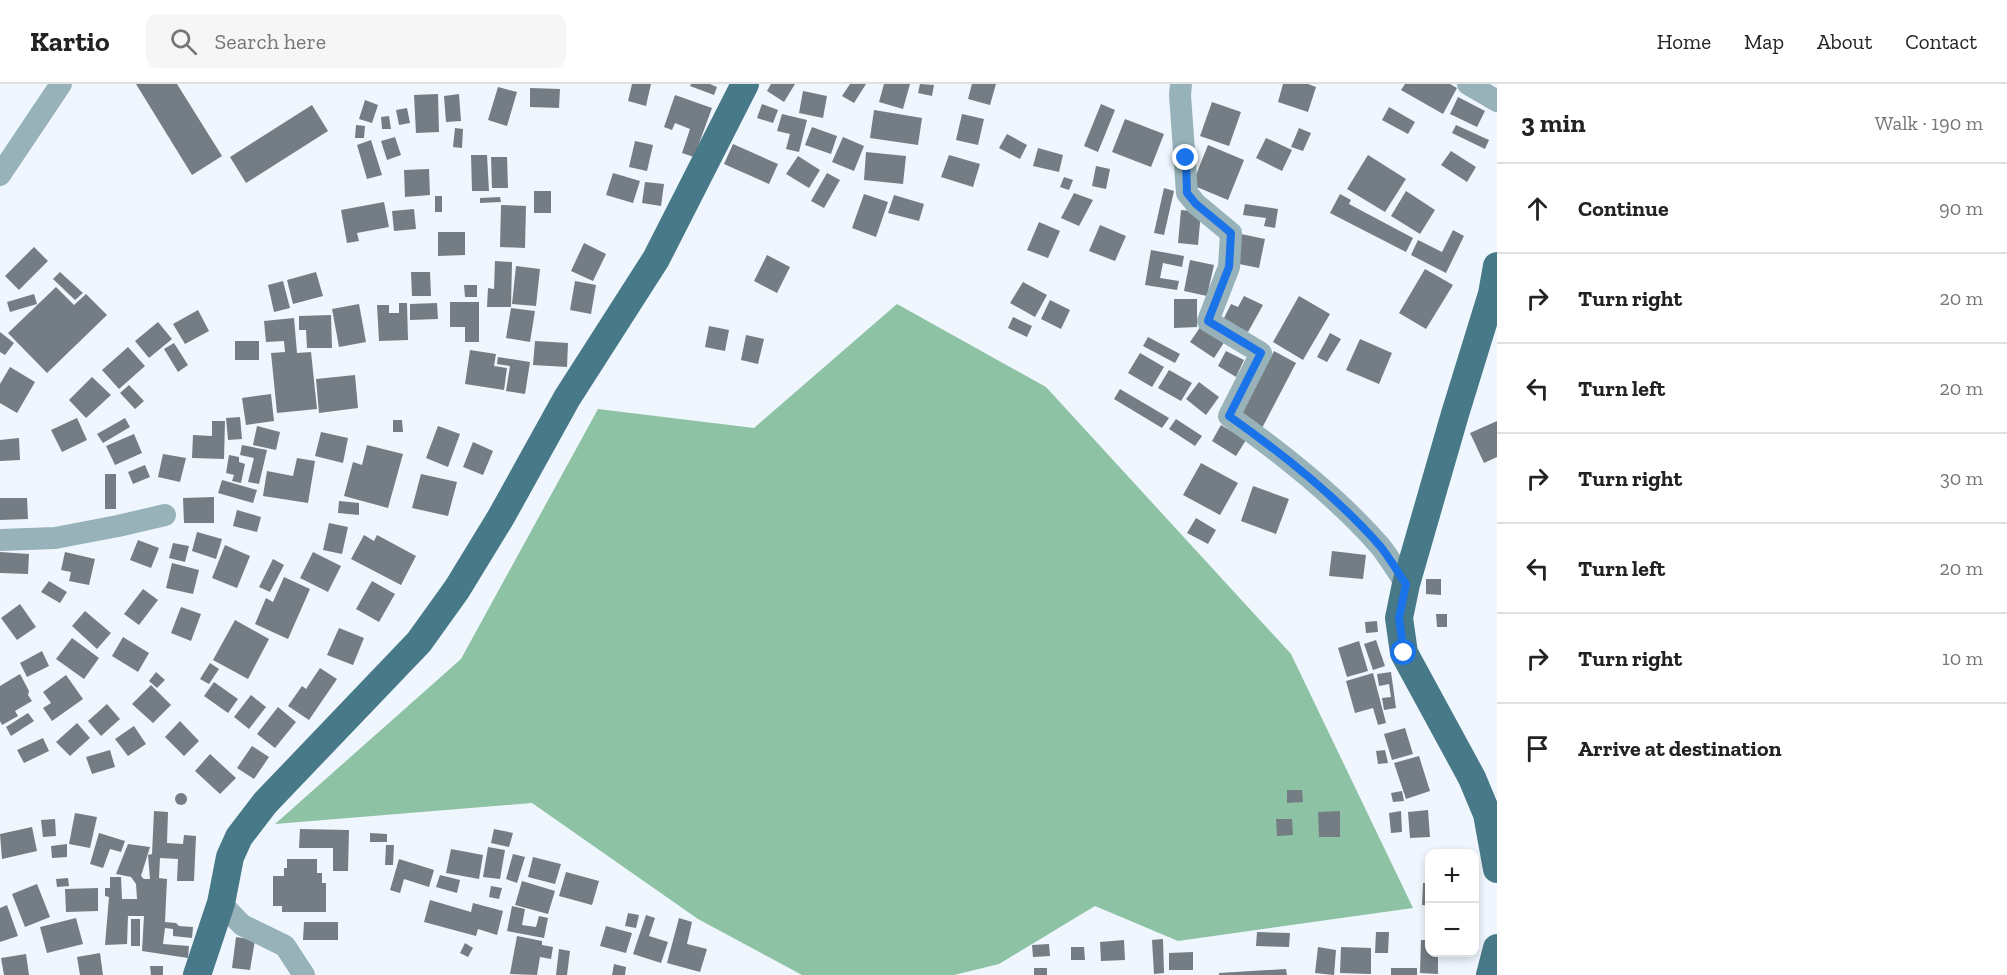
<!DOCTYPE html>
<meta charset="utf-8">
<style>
:root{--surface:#fff;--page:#f6f6f6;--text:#222;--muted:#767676;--line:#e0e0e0}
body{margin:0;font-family:"Zilla Slab",serif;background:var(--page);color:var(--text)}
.controls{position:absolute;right:18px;bottom:18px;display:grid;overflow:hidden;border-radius:12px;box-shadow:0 3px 9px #0003}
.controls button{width:54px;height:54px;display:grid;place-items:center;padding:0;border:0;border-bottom:2px solid var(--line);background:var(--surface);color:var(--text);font:30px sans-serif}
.stop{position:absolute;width:18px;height:18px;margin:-14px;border:4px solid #1a73e8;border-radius:50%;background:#fff}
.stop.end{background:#1a73e8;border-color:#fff;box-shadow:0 2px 6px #0008}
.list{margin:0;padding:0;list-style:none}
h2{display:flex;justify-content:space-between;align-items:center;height:78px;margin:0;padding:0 24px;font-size:26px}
h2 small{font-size:20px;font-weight:400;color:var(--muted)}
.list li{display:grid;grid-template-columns:39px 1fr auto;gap:18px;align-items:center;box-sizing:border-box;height:90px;padding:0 24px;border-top:2px solid var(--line)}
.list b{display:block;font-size:22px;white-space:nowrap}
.list em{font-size:20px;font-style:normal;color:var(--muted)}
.icon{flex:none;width:33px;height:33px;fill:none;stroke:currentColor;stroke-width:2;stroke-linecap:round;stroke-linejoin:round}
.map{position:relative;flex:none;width:1497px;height:891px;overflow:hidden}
header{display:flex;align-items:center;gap:36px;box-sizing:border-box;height:84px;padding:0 30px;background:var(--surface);border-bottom:2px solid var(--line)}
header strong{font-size:28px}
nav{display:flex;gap:33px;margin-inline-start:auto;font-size:21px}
.search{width:420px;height:54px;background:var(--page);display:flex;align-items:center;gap:15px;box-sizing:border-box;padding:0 21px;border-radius:12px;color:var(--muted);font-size:22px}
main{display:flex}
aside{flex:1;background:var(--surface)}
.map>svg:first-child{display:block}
.forest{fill:#8ec2a5}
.building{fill:#747d84}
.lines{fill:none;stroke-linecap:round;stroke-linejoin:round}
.minor{stroke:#98b2ba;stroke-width:22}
.major{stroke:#487988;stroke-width:28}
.route{stroke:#1a73e8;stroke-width:8}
</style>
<header>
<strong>Kartio</strong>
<div class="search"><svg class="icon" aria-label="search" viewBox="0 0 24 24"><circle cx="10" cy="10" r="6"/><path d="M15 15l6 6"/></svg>Search here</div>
<nav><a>Home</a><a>Map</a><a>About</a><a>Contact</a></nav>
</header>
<main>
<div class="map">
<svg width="1497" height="891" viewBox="0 0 1497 891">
<rect width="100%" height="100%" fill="#eff6fd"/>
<polygon class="forest" points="897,220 1046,303 1291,570 1413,824 1178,857 1095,822 999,880 954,891 802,891 698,835 532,719 275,740 461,575 598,325 754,344"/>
<g class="building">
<polygon points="136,0 177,0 222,72 192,91"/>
<polygon points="632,0 651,0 646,22 628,17"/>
<polygon points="691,0 710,0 717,3 714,11 690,2"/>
<polygon points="771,0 795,0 784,18 767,7"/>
<polygon points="850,0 866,0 854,19 842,12"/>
<polygon points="884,0 910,0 903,25 879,18"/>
<polygon points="920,0 934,1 932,12 918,9"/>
<polygon points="972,0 996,0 990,21 968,15"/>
<polygon points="1283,0 1308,0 1316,3 1308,28 1278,18"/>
<polygon points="1405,0 1450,0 1457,4 1443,30 1401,6"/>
<polygon points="498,3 517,8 507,42 488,36"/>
<polygon points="530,4 560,5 559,24 530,23"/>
<polygon points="803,7 827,12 823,34 799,29"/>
<polygon points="438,10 439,48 416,49 414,11"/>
<polygon points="459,10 461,37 446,38 444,12"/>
<polygon points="675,11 712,24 694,73 682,69 690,45 675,39 672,46 664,43"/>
<polygon points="1458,13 1485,27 1477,43 1450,30"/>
<polygon points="365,16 378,21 372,39 359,35"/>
<polygon points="1212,18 1241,28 1229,62 1200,52"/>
<polygon points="762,20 778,26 773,39 757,34"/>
<polygon points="1101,20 1115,26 1098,68 1084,62"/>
<polygon points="312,21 328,47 246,99 230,73"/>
<polygon points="1389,23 1415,38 1408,50 1382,36"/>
<polygon points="407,24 410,39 399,41 396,26"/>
<polygon points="874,26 922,34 918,61 870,54"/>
<polygon points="782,30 807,36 799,68 786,65 790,50 777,47"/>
<polygon points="962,30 984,35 978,61 956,56"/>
<polygon points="389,32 391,45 382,45 381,33"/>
<polygon points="1125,35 1164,50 1151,83 1112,68"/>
<polygon points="356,41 365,42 364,54 355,54"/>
<polygon points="1456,41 1489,56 1485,65 1452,49"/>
<polygon points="812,43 837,52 831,70 805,61"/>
<polygon points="455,44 463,45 462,64 453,63"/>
<polygon points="1299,44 1311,49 1303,67 1291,63"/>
<polygon points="1007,50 1027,61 1020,75 999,64"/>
<polygon points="395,53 401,71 387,76 381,57"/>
<polygon points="843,53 864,62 854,87 832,78"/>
<polygon points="1266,54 1292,66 1282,87 1256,74"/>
<polygon points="371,56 382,91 367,95 357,61"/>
<polygon points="635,57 653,61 647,87 629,83"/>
<polygon points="733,60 778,80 769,100 724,80"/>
<polygon points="1208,61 1244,76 1228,116 1192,101"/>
<polygon points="1038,64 1063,71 1059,88 1033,82"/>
<polygon points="1451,67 1476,83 1467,98 1441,81"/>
<polygon points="866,68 906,72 903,100 864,96"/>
<polygon points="471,71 487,71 489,107 472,107"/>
<polygon points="949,71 980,80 973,103 941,93"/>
<polygon points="1368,71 1406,95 1385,128 1347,105"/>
<polygon points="798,72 820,86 809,104 786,90"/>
<polygon points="491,73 507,73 508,104 492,104"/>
<polygon points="1096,82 1110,85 1106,105 1092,102"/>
<polygon points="429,85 430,111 405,113 404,86"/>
<polygon points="613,89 640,97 633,119 606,111"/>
<polygon points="827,89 840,96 824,124 811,117"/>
<polygon points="1064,93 1073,96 1069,106 1060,103"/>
<polygon points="645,98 664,100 661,122 642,119"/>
<polygon points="1164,104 1174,107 1164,151 1154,149"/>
<rect x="534" y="107" width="17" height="22"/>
<polygon points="1406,107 1435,126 1420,150 1391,132"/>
<polygon points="1074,109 1093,116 1079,142 1061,134"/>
<polygon points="864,110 888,118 876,153 852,144"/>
<polygon points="1340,110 1351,116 1349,120 1413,154 1406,168 1330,129"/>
<polygon points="894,111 924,120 919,137 888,129"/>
<rect x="435" y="112" width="7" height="16"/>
<polygon points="500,113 501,118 480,119 480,114"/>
<polygon points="384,118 389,143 357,149 359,157 347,159 341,126"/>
<polygon points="1245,120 1278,125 1275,144 1264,142 1266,134 1243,131"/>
<polygon points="501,121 526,122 525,164 500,163"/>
<polygon points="414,125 416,145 394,147 392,127"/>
<polygon points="1181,126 1201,128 1198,161 1178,159"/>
<polygon points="1039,138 1060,147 1048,174 1027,166"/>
<polygon points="1100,141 1126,152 1115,177 1089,167"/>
<polygon points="1453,146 1464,152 1446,189 1411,171 1418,156 1442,168"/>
<polygon points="438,148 465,148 465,171 438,172"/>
<polygon points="1241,150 1265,155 1259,184 1234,179"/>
<polygon points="584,159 606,170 593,197 571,187"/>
<polygon points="34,163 48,177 19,206 5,192"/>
<polygon points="1151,166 1184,172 1182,183 1163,179 1160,194 1179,197 1177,206 1145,201"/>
<polygon points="767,171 790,183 777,209 754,197"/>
<polygon points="1190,176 1214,181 1207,212 1184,207"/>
<polygon points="495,177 512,178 511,223 487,223 488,204 494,205"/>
<polygon points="516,182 540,185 536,222 512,220"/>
<polygon points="1425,185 1453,201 1426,245 1399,229"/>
<polygon points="60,188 83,209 75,216 53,195"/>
<polygon points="316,188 323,212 293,220 287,196"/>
<polygon points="411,188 430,188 431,212 412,212"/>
<polygon points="283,197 290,224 274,228 268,201"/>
<polygon points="575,197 596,201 591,230 570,226"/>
<polygon points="1023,198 1047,211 1035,233 1010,219"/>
<polygon points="464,201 477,201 477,213 465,213"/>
<polygon points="56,203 74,221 86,210 107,231 47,289 8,249"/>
<polygon points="34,210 37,220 10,228 7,218"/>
<polygon points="1244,212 1263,221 1248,248 1223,236 1231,220 1238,223"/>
<polygon points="1299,212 1330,230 1303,276 1273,258"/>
<polygon points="1174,215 1197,215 1197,243 1174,244"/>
<polygon points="1050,216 1070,226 1061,245 1041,235"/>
<polygon points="450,218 479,218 479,258 465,258 465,243 450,243"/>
<polygon points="399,219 407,219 408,256 379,257 377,221 389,221 389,229 399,229"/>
<polygon points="437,219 438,235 410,236 410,220"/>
<polygon points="359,220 366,258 339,263 332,225"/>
<polygon points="511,224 535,227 530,258 506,254"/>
<polygon points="198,226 209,247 185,260 173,240"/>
<polygon points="331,231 332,264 307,264 306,246 299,246 299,232"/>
<polygon points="1013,233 1032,242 1027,253 1008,244"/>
<polygon points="294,234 297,269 311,268 317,325 277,329 271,269 285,268 284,257 266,258 264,237"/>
<polygon points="158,238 172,255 149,274 135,257"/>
<polygon points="709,242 729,246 725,267 705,263"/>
<polygon points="1201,242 1225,257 1214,274 1190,258"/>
<polygon points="0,248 14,259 5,271 0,268"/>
<polygon points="1330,249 1341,255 1327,278 1317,273"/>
<polygon points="746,251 764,255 758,280 741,276"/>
<polygon points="1148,253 1180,270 1175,279 1143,262"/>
<polygon points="1360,255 1392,269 1379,300 1346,286"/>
<rect x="235" y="257" width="24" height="19"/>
<polygon points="535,257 568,259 567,283 533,281"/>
<polygon points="174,259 188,281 178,288 164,265"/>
<polygon points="128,263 145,282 119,305 102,286"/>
<polygon points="470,266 496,270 494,282 507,284 504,306 465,300"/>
<polygon points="1226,267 1244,276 1236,293 1218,282"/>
<polygon points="1274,267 1296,279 1262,344 1240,332"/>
<polygon points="1140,269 1164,283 1152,303 1128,289"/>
<polygon points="498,273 530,278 525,310 506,307 510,282 497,280"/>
<polygon points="10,283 35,298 17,329 0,319 0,300"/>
<polygon points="1169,286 1192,299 1181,317 1158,304"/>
<polygon points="355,291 358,324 319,329 316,295"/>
<polygon points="92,293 111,311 86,334 69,316"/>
<polygon points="1199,298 1219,313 1206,331 1186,315"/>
<polygon points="129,301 144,317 135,325 120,309"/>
<polygon points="1120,305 1169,334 1162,344 1114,315"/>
<polygon points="271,310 274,337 246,341 242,314"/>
<polygon points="240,333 242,355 228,356 226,334"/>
<polygon points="77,334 87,356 62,368 51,346"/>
<polygon points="125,334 130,343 103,359 97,350"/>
<polygon points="1176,335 1202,352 1195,362 1169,345"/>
<polygon points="393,336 402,336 403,348 393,348"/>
<polygon points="212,337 225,337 224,375 192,374 193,351 212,352"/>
<polygon points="1497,337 1497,373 1484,379 1470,349"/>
<polygon points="1221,341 1246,356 1236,372 1212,357"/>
<polygon points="257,342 280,348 276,366 253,361"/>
<polygon points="438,342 460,350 448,383 426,374"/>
<polygon points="321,348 348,354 343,379 315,372"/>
<polygon points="134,350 142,369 115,381 106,362"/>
<polygon points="19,354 20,376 0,377 0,356"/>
<polygon points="473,358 493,367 483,391 463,383"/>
<polygon points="242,361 267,366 259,400 248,398 254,374 240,371"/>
<polygon points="367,361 403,370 388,424 344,412 353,378 362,381"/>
<polygon points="163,370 186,374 180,398 158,393"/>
<polygon points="229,371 239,373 239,378 245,380 241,399 232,397 234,391 226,389"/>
<polygon points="297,374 315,377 308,419 263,412 267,387 293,392"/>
<polygon points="1201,379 1238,399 1220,431 1183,411"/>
<polygon points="145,381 150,393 133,400 128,388"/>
<rect x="105" y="390" width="11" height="35"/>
<polygon points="421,390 457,398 448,432 412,424"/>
<polygon points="222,396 257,406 253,419 218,409"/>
<polygon points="1253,402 1289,415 1276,450 1241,437"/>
<polygon points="214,413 214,439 184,439 183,414"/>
<polygon points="0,414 27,414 28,435 0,436"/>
<polygon points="339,417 359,419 359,431 338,429"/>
<polygon points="237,426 261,433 257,448 233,442"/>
<polygon points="1196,434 1216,446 1208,460 1187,449"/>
<polygon points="329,439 348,443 342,470 323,466"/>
<polygon points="197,448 222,455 216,475 192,467"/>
<polygon points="364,451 374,457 377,451 416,472 401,501 351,475"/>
<polygon points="138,456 159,464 151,484 130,476"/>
<polygon points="173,459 189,462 185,478 169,474"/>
<polygon points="225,461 250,472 237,504 212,494"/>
<polygon points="1332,467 1366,471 1363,495 1329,492"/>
<polygon points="0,468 29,470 28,490 0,489"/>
<polygon points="65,468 95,475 89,501 69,497 71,488 61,486"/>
<polygon points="313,468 341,482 328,508 300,494"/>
<polygon points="273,475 284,481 270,508 259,503"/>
<polygon points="172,479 199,486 193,510 166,504"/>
<polygon points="284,493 310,505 288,555 255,540 266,514 273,518"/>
<polygon points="1426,495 1441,495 1441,511 1426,510"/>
<polygon points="49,497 67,508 60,519 41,508"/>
<polygon points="372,497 395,510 379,538 356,525"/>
<polygon points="143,505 158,516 139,541 124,530"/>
<polygon points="20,520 36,543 17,556 1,534"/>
<polygon points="181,523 201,530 191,557 171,549"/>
<polygon points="85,527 111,549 97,565 72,542"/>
<polygon points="1436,530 1447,530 1447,543 1437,543"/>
<polygon points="235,536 269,555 248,595 213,576"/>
<polygon points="1377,537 1378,548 1366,549 1365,538"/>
<polygon points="339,544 364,554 353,581 327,571"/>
<polygon points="123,553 149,569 138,588 112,572"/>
<polygon points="72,554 99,574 84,595 56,575"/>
<polygon points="1376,556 1385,582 1373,586 1364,560"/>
<polygon points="1359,557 1368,587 1347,593 1338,564"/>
<polygon points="42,567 49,582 27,593 20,579"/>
<polygon points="210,579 219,585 209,600 200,595"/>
<polygon points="320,584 337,595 309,636 288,622 302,602 306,605"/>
<polygon points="156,588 165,596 157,604 149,597"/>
<polygon points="1391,588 1396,624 1384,626 1382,614 1391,613 1389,600 1379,602 1377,590"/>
<polygon points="1373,589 1386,639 1378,641 1373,624 1355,629 1346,597"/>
<polygon points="20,590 29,607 28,611 32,617 15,627 18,632 2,641 0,637 0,602"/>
<polygon points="66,591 83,615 52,637 43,624 51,619 43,608"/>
<polygon points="214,598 238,615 228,629 204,612"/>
<polygon points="151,601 171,621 153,639 132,620"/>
<polygon points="251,611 266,623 249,645 234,633"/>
<polygon points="107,620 120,635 101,652 88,637"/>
<polygon points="278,623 296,638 275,664 257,650"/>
<polygon points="28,629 34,637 11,652 6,643"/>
<polygon points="180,637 199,657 184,672 165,653"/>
<polygon points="77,639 90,654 70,672 56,658"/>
<polygon points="134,642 146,660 128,672 115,655"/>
<polygon points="1405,644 1413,670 1392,676 1384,650"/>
<polygon points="43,654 49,667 24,679 17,666"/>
<polygon points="252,662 269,673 254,695 237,684"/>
<polygon points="110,666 115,683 92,690 86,673"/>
<polygon points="1385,666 1388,679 1378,680 1376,667"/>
<polygon points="210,670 236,694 220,710 195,687"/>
<polygon points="1419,672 1430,707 1406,715 1394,679"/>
<polygon points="1287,706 1302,706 1303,718 1287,719"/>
<polygon points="1402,707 1404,717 1393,718 1391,709"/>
<circle cx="181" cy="715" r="6"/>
<polygon points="1428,726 1430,753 1410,754 1408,728"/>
<polygon points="154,727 168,728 167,759 183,760 184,751 196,752 194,797 177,797 178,775 160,774 159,794 167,795 165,838 176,839 179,842 193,843 192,854 173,852 173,845 165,844 163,860 189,862 188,874 142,867 144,832 128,832 127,860 105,861 109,813 105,812 105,804 110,804 110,793 121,793 122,815 137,815 136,800 131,793 116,790 128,760 150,763 141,792 144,795 150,795 148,771 152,770"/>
<polygon points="1340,727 1340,753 1319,753 1318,728"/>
<polygon points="1401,727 1402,748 1391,749 1389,729"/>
<polygon points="75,729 97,733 90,764 69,760"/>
<polygon points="55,735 56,752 43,753 41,736"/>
<polygon points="1276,735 1292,735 1293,751 1277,752"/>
<polygon points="32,743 37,767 2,775 0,750"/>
<polygon points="300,745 349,746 348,787 333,787 333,764 299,764"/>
<polygon points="494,745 513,749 509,763 491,759"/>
<polygon points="99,749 125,757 121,768 110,765 103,784 90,780"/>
<polygon points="370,749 387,750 387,758 370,758"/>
<polygon points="67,760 67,773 52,774 51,762"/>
<polygon points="386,761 394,761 393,781 385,781"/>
<polygon points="488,763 505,766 500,795 483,793"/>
<polygon points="451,765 483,771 479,795 446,789"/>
<polygon points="513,770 525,773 517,799 506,795"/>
<polygon points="533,773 561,780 555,800 528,793"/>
<polygon points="287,775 317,775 317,789 322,789 322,799 326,799 326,828 282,828 282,822 273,822 273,792 284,792 284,784 287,784"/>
<polygon points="399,775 434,786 429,803 404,795 400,809 390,806"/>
<polygon points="566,788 599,797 592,821 559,812"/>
<polygon points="440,791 460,796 457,809 436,803"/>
<polygon points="68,794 69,802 57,803 56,795"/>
<polygon points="522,797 555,807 548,830 515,821"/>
<polygon points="1423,799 1430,799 1430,822 1422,821"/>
<polygon points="37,800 50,833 25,843 12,810"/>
<polygon points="491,802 502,804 499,815 489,813"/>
<polygon points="98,804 98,827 66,828 65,805"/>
<polygon points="430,816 471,828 473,819 503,827 497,851 478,845 476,852 424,838"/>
<polygon points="7,821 18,852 0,858 0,824"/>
<polygon points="512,822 525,825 522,841 536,843 539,832 548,834 544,854 507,847"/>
<polygon points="628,829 639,831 636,844 625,842"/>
<polygon points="646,831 655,834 649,852 668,858 661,879 633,870"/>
<polygon points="76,834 83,860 47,869 40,843"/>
<polygon points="679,834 692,838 687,860 707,865 700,888 667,879"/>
<rect x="131" y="835" width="9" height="27"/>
<polygon points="304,838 338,838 338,856 303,856"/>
<polygon points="606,842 632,849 626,869 600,862"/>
<polygon points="1257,848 1290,849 1289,863 1256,862"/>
<polygon points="1376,848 1389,848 1388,869 1375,869"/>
<polygon points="517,852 542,857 542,861 553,863 551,875 540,873 537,891 510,890"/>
<polygon points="236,853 255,856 250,886 232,884"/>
<polygon points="1163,855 1164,889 1154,890 1152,856"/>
<polygon points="1124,856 1125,876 1101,877 1100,858"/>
<polygon points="1421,856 1430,856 1430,868 1438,868 1438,890 1420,889"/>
<polygon points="465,859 473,864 468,873 460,869"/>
<polygon points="1049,860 1050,872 1033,873 1032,861"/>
<polygon points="1071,863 1084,863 1085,876 1071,876"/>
<polygon points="1318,863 1336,866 1334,891 1315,889"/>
<polygon points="1341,863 1371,864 1371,890 1340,889"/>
<polygon points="559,865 570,867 567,891 556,891"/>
<polygon points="1193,868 1193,886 1169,886 1169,869"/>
<polygon points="100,869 103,891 80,891 77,873"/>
<polygon points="26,870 29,891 4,891 1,874"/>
<polygon points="614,880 626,883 625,891 612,891"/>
<polygon points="150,882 163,882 163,891 151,891"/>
<rect x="1034" y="884" width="13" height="7"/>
<rect x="1391" y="884" width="26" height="7"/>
<polygon points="1286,885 1287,891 1219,891 1219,889"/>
</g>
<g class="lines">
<g class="minor">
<path d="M1181 0 1180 11 1187 109 1196 120 1231 149 1229 183 1208 237 1261 269 1229 332C1280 368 1339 415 1380 462 1389 473 1397 487 1406 500"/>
<polyline points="1468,0 1497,17"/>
<polyline points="0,91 61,0"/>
<polyline points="0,456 55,454 118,442 165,431"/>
<polyline points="221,819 242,841 285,862 304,891"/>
</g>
<g class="major">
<polyline points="1497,182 1492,210 1455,330 1406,500 1399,534 1404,569 1472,694 1487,730 1497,785"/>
<polyline points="197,891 221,819 230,773 239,753 265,719 419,558 457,505 501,433 567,314 656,175 745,0"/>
<polyline points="1490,891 1497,864"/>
</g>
</g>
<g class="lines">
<path class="route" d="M1186 74 1187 109 1196 120 1231 149 1229 183 1208 237 1261 269 1229 332C1280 368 1339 415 1380 462 1389 473 1397 487 1406 500L1399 534 1404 569"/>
</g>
</svg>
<div class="controls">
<button>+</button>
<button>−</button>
</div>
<div class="stop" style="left:1404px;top:569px"></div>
<div class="stop end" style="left:1186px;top:74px"></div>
</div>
<aside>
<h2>3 min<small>Walk · 190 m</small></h2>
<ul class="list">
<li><svg class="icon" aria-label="ahead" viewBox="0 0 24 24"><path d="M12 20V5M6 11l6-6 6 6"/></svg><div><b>Continue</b></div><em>90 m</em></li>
<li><svg class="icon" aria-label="right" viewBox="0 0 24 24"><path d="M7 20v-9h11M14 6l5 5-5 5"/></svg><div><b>Turn right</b></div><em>20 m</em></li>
<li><svg class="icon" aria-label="left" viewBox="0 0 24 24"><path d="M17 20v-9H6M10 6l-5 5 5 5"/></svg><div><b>Turn left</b></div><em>20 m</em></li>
<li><svg class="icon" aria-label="right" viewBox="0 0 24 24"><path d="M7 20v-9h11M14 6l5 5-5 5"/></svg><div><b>Turn right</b></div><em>30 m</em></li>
<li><svg class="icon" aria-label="left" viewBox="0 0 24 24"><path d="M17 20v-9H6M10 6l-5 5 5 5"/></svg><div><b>Turn left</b></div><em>20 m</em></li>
<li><svg class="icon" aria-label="right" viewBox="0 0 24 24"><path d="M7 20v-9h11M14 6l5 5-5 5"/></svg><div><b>Turn right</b></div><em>10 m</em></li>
<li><svg class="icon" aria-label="arrive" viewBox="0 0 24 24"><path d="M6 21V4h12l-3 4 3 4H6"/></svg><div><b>Arrive at destination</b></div></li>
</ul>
</aside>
</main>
